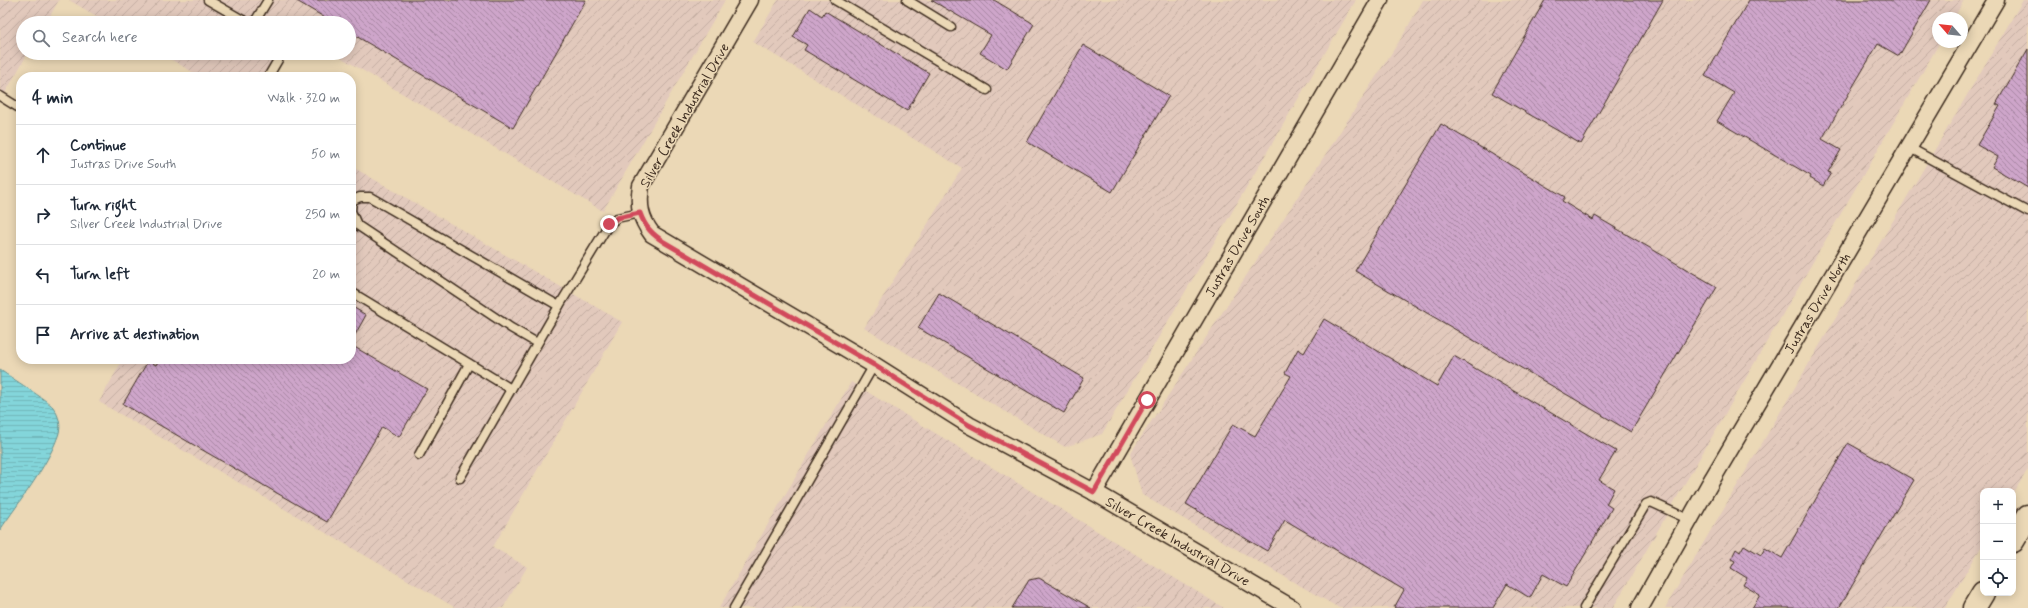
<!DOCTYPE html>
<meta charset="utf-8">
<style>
:root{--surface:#fff;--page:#f2f2f3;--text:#1f2937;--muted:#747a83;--line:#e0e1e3}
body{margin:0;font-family:Mynerve,sans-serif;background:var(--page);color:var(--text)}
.controls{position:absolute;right:12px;bottom:12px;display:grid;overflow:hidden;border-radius:8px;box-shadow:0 2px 10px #0003}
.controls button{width:36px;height:36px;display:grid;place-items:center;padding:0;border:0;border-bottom:1px solid var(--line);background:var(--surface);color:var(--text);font:20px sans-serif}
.compass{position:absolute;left:1932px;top:12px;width:36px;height:36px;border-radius:50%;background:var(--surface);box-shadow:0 2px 10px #0003;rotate:298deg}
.stop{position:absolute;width:12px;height:12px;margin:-9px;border:3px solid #d1495b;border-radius:50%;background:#fff}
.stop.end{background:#d1495b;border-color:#fff;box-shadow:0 1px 4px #0008}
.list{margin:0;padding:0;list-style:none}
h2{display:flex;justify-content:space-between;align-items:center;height:52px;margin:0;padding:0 16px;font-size:17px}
h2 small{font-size:13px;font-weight:400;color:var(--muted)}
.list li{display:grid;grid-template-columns:26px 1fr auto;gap:12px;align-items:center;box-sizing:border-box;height:60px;padding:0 16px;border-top:1px solid var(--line)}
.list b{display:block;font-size:15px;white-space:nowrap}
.list p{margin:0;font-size:13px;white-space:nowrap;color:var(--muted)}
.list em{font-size:13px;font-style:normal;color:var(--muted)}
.icon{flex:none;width:22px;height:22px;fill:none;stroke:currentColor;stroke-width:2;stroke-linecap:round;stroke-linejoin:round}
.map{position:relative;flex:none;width:2028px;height:608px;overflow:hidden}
.search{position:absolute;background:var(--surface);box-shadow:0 2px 10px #0003;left:16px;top:16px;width:340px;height:44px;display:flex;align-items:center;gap:10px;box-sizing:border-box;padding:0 14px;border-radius:22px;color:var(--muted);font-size:15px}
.panel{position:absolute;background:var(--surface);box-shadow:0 2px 10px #0003;left:16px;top:72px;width:340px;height:292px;border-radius:16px}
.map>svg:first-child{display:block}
.industrial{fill:url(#industrial-furrows)}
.water{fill:url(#water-rules);stroke:#66918f}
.building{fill:url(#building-back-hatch);stroke:#3b2a1e}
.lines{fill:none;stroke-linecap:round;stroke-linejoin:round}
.lane-casing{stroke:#3b2a1e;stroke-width:11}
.street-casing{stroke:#3b2a1e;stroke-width:19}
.secondary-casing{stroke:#3b2a1e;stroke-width:25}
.lane{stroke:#ebd8b6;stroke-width:8}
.street{stroke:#ebd8b6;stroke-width:16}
.secondary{stroke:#ebd8b6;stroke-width:22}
.route{stroke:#d1495b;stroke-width:5}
.labels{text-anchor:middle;stroke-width:3;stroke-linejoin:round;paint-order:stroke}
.street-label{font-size:14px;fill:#3b2a1e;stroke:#ebd8b6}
</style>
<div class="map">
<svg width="2028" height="608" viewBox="0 0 2028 608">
<defs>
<pattern id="industrial-furrows" width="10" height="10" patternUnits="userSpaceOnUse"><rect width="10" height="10" fill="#e2c9bc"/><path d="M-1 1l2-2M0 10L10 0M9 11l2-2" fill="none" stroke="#c3ada1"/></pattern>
<pattern id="water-rules" width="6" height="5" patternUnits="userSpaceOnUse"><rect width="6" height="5" fill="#83d5da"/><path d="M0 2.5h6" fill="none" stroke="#72b7bb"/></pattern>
<pattern id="building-back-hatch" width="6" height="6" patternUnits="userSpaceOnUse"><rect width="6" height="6" fill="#cea5ca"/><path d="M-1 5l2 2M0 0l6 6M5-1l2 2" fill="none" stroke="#a887a3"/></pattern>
</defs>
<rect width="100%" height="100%" fill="#ebd8b6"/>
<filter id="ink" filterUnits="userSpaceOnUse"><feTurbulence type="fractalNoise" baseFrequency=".025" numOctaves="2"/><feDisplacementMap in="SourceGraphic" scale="8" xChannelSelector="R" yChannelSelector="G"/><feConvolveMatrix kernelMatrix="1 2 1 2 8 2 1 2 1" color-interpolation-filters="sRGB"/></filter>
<g filter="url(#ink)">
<g class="industrial">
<polygon points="0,0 59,0 46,23 23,23 23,53 28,53 0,102"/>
<polygon points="69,0 725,0 603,211 333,53 349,53 349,23 108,23"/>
<polygon points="778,0 1356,0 1102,434 1065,447 864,328 962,168 753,42"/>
<polygon points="1423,0 1964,0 1954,18 1938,18 1938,42 1940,42 1613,608 1339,608 1142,495 1130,454 1402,37"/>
<polygon points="2023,0 2028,0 2028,469 2013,494 2013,491 1983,491 1983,544 1945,608 1665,608"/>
<polygon points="160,53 286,53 272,77 201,77"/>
<polygon points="351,166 622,322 493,547 527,567 503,608 456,608 99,402 123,359 351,359"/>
<polygon points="851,382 1224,608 719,608"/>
</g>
<path class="water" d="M0 370C9 376 48 401 53 407 59 416 62 426 58 436 47 467 19 502 0 530Z"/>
<g class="building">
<polygon points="295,0 586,0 513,128 349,32 349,23 334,23"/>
<polygon points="931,0 994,0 1034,24 1007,69 980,53 991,35"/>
<polygon points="1545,0 1663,0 1581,144 1492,93"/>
<polygon points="1749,0 1931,0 1899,56 1878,44 1822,139 1841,150 1828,172 1831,173 1823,186 1810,178 1811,176 1717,121 1734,93 1705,76"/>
<polygon points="810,8 822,16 825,11 929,73 907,111 804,50 807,45 793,37"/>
<polygon points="1083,45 1169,96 1112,192 1027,142"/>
<polygon points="2028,49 2028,188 1992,167 1998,157 1977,145 2000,106 1996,104"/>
<polygon points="1441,124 1565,197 1562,201 1593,220 1595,216 1717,287 1631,432 1355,271"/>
<polygon points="939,293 1084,378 1064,413 918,328"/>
<polygon points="351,306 366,315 351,342"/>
<polygon points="1324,319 1437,386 1454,356 1616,451 1599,480 1614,489 1606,504 1612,508 1566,587 1543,574 1530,598 1507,584 1493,608 1394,608 1404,590 1285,520 1267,551 1186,504 1233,424 1255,436 1291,376 1285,373 1298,349 1304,353"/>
<polygon points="351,345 427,389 399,437 382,427 327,522 123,404 148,361 156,365 160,359 351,359"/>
<polygon points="1848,443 1914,480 1839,608 1752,608 1760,595 1743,585 1747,578 1731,568 1735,561 1731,559 1736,549 1740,552 1744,545 1761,555 1765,548 1782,558"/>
<polygon points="1039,578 1091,608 1012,608 1029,580"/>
</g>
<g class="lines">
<defs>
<g id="lane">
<polyline points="208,0 248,23"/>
<polyline points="835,0 987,90"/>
<polyline points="907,0 951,27"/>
<polyline points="254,23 268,0"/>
<polyline points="268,77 282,53"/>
<polyline points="0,96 21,109"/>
<polyline points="1910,148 2028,212"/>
<polyline points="351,201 360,197 370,197 559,306"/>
<polyline points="352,201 351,211 357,225 511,328 537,343"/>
<polyline points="351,292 511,389"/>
<polyline points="419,455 469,364"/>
<polyline points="460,478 559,306 609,224 617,218 640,213"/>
<polyline points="734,608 874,365"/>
<polyline points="1584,608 1646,504 1651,502 1690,520"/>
</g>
<g id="street">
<path d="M750 0 641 186C638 205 640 218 652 234L874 365 969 425 1094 492 1292 608"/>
<polyline points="1094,492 1380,0"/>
<polyline points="1640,608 1713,478 1996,0"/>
</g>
<g id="secondary">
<polyline points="2013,541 2028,516"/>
<polyline points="1974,608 1983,593"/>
</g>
</defs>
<use href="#lane" class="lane-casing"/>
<use href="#street" class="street-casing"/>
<use href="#secondary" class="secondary-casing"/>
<use href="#lane" class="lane"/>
<use href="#street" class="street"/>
<use href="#secondary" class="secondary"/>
</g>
</g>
<g class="lines" filter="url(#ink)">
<path class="route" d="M609 224 617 218 640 213C645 227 652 234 664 242L874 365 969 425 1094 492 1147 400"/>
</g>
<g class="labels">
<g class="street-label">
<text transform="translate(684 115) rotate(-60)" y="5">Silver Creek Industrial Drive</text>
<text transform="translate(1237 246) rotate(-60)" y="5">Justras Drive South</text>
<text transform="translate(1817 303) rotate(-59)" y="5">Justras Drive North</text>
<text transform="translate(1178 541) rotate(30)" y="5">Silver Creek Industrial Drive</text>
</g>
</g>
</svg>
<div class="controls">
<button>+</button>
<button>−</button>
<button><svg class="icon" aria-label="locate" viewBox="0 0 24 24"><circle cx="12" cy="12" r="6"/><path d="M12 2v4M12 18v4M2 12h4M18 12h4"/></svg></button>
</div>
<svg class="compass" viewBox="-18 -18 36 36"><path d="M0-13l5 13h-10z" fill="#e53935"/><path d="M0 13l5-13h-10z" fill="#747a83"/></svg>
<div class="stop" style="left:1147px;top:400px"></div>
<div class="stop end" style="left:609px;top:224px"></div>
<div class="search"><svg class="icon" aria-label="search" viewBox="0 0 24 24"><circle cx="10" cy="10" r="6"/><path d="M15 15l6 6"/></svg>Search here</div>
<section class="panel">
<h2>4 min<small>Walk · 320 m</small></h2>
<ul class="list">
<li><svg class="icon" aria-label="ahead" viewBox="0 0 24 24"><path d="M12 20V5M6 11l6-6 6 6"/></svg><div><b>Continue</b><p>Justras Drive South</p></div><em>50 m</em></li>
<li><svg class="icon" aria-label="right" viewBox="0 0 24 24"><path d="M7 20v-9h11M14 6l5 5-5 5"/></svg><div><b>Turn right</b><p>Silver Creek Industrial Drive</p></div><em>250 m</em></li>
<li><svg class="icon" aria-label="left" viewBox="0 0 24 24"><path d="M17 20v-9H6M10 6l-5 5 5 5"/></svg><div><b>Turn left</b></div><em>20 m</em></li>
<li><svg class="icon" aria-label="arrive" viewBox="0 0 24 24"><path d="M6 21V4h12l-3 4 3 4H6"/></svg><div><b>Arrive at destination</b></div></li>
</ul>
</section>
</div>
